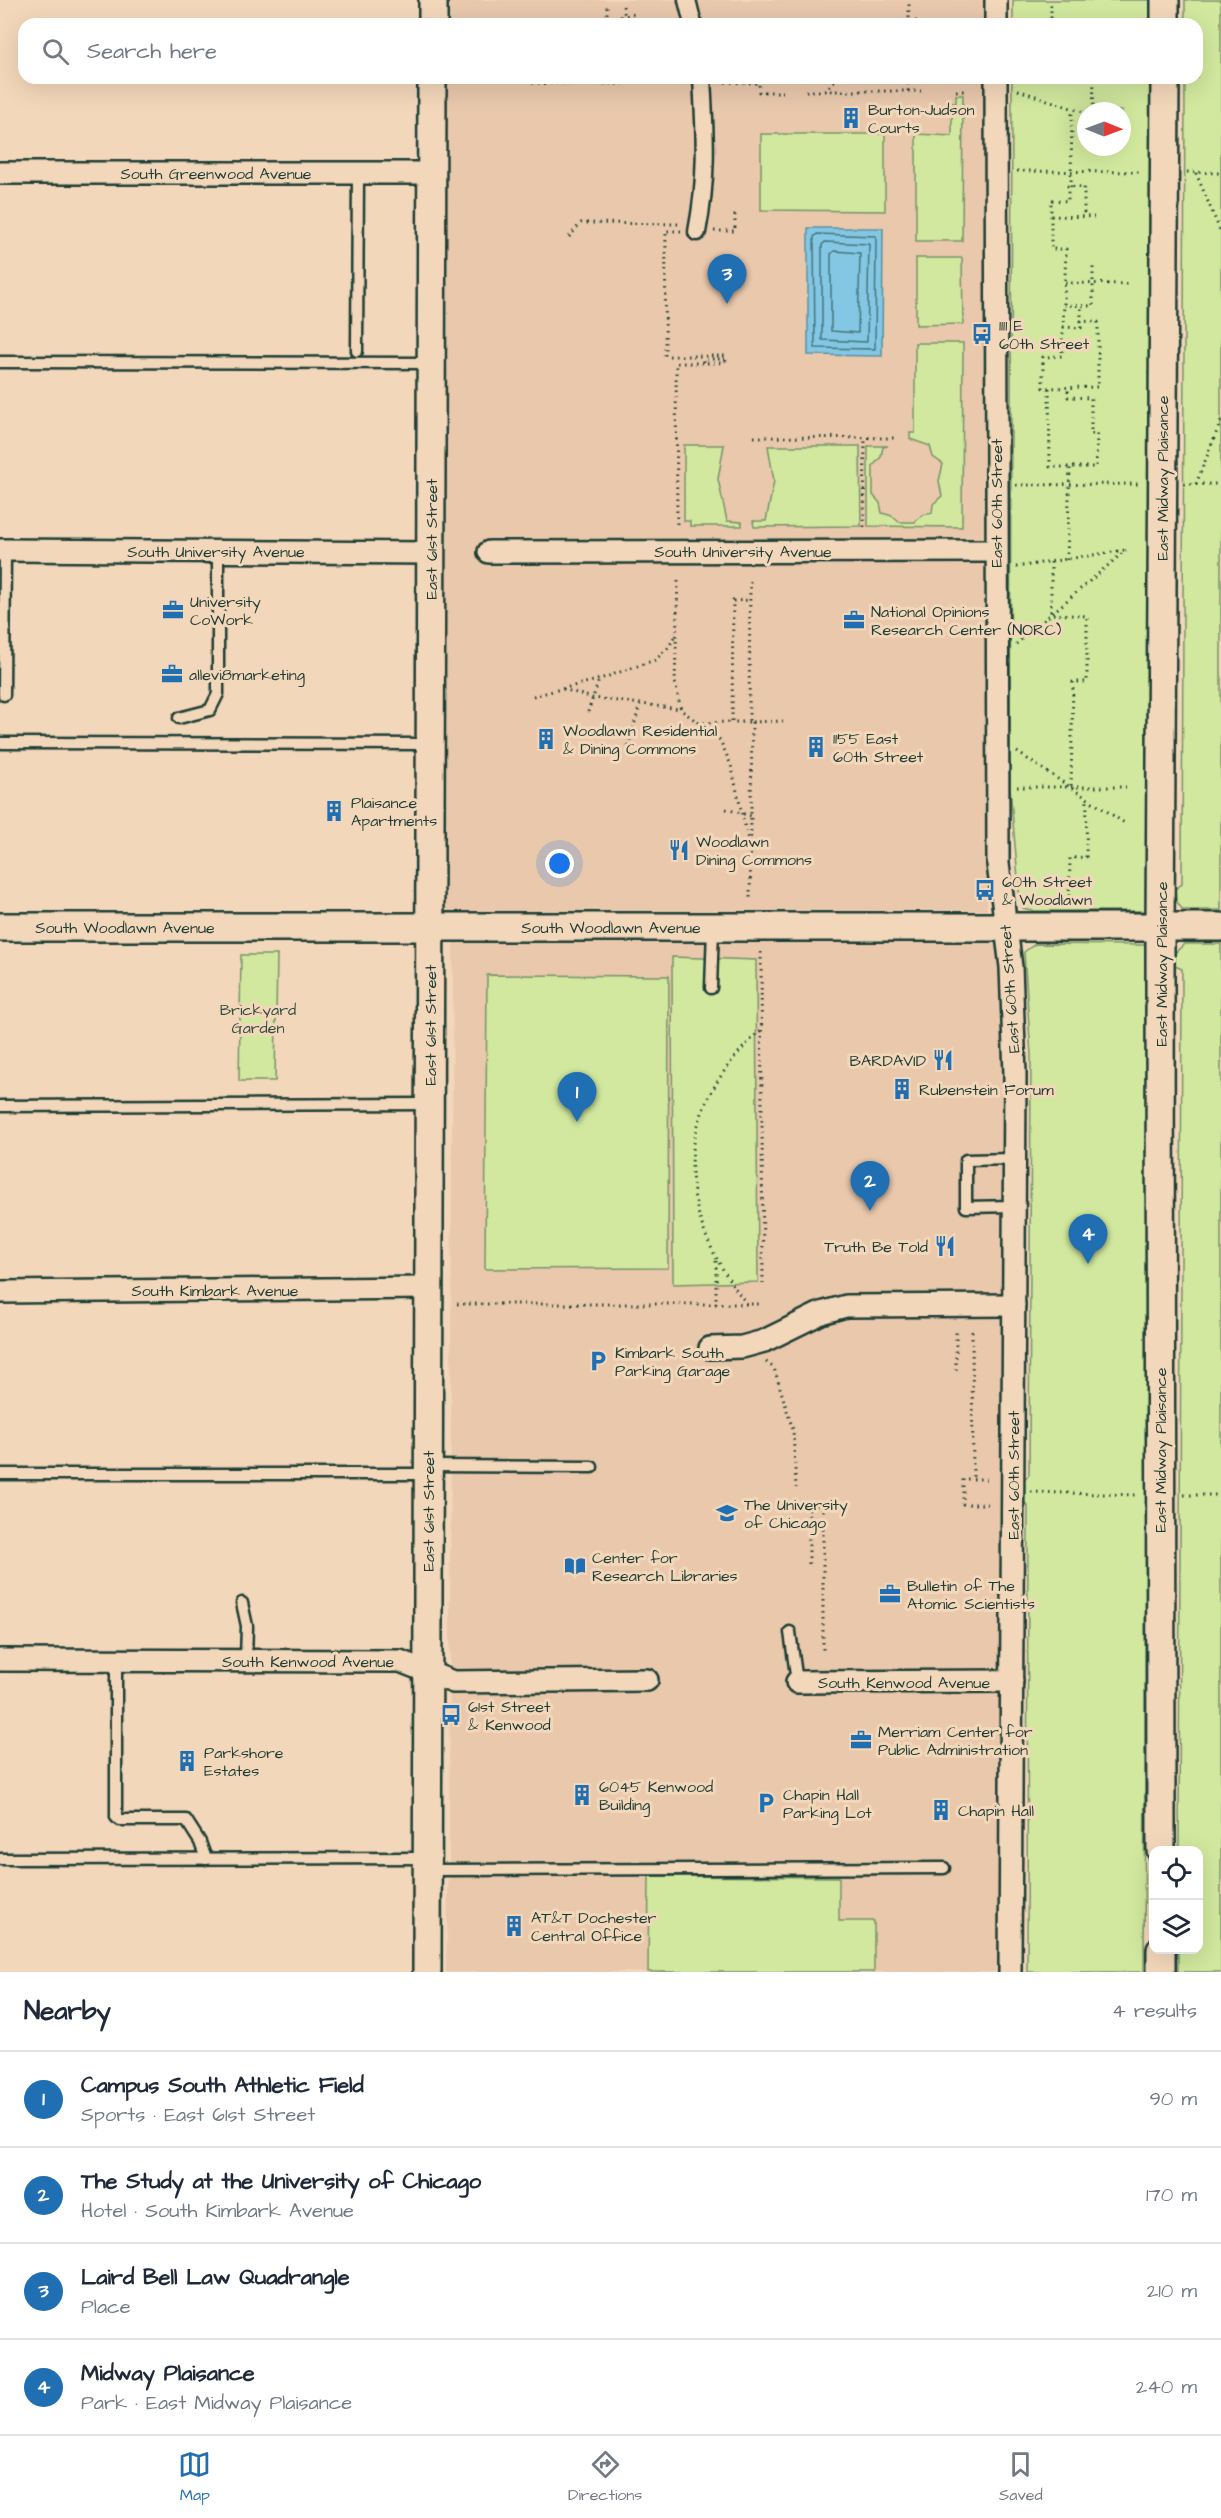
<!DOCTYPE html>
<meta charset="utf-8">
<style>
:root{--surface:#fff;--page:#f6f6f7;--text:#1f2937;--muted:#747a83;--line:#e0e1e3;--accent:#1f6fb2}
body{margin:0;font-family:"Architects Daughter",sans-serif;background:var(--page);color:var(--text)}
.controls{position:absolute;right:18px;bottom:18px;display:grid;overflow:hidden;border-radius:12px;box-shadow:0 6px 24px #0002}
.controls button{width:54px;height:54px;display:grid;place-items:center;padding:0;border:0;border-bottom:2px solid var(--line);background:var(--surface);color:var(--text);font:30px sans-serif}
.compass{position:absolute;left:1077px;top:102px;width:54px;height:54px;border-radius:50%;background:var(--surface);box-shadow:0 6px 24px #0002;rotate:91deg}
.you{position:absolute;left:560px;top:864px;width:21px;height:21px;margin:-15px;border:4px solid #fff;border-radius:50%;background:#1a73e8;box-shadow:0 0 0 9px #1a73e833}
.badge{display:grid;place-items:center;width:39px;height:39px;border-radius:50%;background:var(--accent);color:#fff;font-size:20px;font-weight:700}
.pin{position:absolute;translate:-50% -50px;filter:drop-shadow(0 2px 3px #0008)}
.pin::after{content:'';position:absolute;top:32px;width:21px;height:18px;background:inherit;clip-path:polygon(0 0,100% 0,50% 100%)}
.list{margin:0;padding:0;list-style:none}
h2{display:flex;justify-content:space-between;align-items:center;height:78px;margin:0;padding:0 24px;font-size:26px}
h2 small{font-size:20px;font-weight:400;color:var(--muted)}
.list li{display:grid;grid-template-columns:39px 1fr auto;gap:18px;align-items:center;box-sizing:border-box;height:96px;padding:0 24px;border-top:2px solid var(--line)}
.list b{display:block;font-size:22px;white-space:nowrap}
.list p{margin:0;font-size:20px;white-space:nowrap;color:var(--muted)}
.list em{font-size:20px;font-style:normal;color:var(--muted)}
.icon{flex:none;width:33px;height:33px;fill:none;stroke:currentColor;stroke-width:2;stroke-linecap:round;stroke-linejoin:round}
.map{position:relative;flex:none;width:1221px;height:1972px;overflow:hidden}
.search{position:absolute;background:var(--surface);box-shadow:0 6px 24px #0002;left:18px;right:18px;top:18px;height:66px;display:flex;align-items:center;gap:15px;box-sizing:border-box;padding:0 21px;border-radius:18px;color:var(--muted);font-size:22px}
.sheet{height:462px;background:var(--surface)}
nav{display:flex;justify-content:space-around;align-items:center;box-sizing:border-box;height:84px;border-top:2px solid var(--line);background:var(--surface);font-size:16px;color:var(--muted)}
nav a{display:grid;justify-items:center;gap:3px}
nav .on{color:var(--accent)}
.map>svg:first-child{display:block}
.built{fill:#e9c8ac}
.green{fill:#d1e89e;stroke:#789269;stroke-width:1.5;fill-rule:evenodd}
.water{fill:#83c7e4;stroke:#5b909e;stroke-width:1.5}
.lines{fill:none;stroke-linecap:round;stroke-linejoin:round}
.shore{stroke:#47747a;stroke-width:1.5}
.service-casing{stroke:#1f3d34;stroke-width:15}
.pedestrian-casing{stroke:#1f3d34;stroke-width:21}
.minor-casing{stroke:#1f3d34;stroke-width:26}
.tertiary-casing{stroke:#1f3d34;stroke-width:32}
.path{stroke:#1f3d34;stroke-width:3;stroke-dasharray:1.5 4.5;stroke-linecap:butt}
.service{stroke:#f3d7ba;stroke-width:10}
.pedestrian{stroke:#f3d7ba;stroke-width:16}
.minor{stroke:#f3d7ba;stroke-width:21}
.tertiary{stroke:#f3d7ba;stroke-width:27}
.labels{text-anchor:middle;stroke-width:6;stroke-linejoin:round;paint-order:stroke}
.poi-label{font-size:16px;fill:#1f3d34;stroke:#f3d7ba;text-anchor:start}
.street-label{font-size:16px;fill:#1f3d34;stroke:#f3d7ba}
.park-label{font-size:16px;fill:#314e3f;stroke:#f3d7ba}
</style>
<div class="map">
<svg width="1221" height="1972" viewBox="0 0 1221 1972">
<rect width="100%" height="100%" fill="#f3d7ba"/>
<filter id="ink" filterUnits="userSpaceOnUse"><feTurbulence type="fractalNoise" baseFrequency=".0167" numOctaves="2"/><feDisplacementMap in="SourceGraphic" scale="12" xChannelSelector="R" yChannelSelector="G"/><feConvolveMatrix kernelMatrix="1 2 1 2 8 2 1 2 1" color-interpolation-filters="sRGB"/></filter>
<g filter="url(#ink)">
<g class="built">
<rect x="448" y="0" width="536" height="24"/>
<polygon points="448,78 984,78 987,910 446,911"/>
<polygon points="1003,940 1000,1972 446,1972 449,1863 453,942"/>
</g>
<g class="green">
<rect x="1013" y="0" width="137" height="24"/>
<polygon points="1185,0 1221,0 1221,910 1183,910 1176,901 1175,889 1182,884 1185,78 1197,78 1197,24 1185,24"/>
<path d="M1012 78H1150L1148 885 1150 907 1147 911H1035L1023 908 1020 901 1010 788ZM1086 111H1122V147H1086Z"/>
<polygon points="956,95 963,95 962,241 916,241 916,134 952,136 952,103 956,103"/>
<polygon points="761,134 885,134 885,211 761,210"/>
<polygon points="916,258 962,258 963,324 916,325"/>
<polygon points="915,343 963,343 962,527 868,526 868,446 888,446 883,447 881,457 873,466 873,495 880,503 882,513 892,516 899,522 915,522 922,515 932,513 933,504 942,496 939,481 943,464 933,457 930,446 910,439 910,433 915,433"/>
<polygon points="684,445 724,445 718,479 727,521 742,522 742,526 690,526 690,521 684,521"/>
<polygon points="768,446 860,446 861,526 754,527 753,521 766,521 774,481"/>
<polygon points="1035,944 1148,945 1144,1972 1027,1972 1028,1506 1023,1501 1023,1480 1029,1475 1031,1055 1024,952"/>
<polygon points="1184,944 1221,944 1221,1972 1178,1972 1178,1950 1198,1950 1198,1850 1179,1850 1182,969 1175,966 1175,953"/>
<polygon points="241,955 277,955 275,1081 239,1081"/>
<polygon points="672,957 756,960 758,1282 673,1284"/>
<polygon points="487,975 669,976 668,1268 485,1269"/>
<polygon points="649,1876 839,1877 839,1921 874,1921 874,1972 648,1972"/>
</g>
<polygon class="water" points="808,228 883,228 882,356 808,355"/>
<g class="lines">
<g class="shore">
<polygon points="817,234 876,236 875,349 815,348 814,237"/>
<polygon points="825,242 869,244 867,342 822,340 822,245"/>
<polygon points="834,251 860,253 858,333 831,331 831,254"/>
</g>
<defs>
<g id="service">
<polyline points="357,351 358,173"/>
<polyline points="0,362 432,363"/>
<polyline points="4,695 5,550"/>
<polyline points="179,718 210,710 218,694 218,551"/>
<polyline points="0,743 430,744"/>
<polyline points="711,988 713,928"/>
<polyline points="0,1106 429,1104"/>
<polyline points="1014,1206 966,1207 966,1160 1014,1159"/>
<polyline points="429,1466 592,1467"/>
<polyline points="0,1474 428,1474"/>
<polyline points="242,1603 247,1626 246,1660"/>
<polyline points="790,1632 797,1682"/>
<polyline points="116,1660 116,1817 119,1820 186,1820 200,1842 206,1859"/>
<polyline points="0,1859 426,1858"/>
<polyline points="428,1870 944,1868"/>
</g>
<g id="pedestrian">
<polyline points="687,0 693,24"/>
<path d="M697 232C708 175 705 135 702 78"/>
</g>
<g id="minor">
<polyline points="996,24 996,0"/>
<polyline points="996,78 998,864 1011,967 1015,1074 1010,1972"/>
<polyline points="0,173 432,173"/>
<polyline points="0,550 431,553"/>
<polyline points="489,552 996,551"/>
<polyline points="0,1292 429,1288"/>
<polyline points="710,1348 742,1347 764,1341 821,1313 846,1306 1014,1305"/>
<polyline points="0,1660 400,1661 453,1682 647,1680"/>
<polyline points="797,1682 1012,1681"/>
</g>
<g id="tertiary">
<polyline points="433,24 433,0"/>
<polyline points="1165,24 1165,0"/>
<polyline points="0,927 1221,927"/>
<polyline points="1161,1850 1160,927 1165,78"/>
<polyline points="1161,1950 1161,1972"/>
<polyline points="427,1972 432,78"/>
</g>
</defs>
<use href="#service" class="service-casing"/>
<use href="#pedestrian" class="pedestrian-casing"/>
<use href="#minor" class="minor-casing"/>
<use href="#tertiary" class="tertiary-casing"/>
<g class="path">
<polyline points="623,6 626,24"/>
<polyline points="607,20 607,6"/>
<polyline points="909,21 920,21"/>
<polyline points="585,24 634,14"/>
<polyline points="909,24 909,0"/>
<polyline points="1051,24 1051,0"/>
<polyline points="531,78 531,83 625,84 625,78"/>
<polyline points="719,82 759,83 759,92 783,92"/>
<polyline points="1018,90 1086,113"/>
<polyline points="806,91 921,91"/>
<polyline points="825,91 837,78"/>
<polyline points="908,91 908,78"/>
<polyline points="956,91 968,91"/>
<polyline points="1093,111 1094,78"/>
<polyline points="1122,126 1127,127"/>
<polyline points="1017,171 1141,172"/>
<polyline points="1187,172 1221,173"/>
<polyline points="1196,173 1221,233"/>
<polyline points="1071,187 1072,109"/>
<polyline points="1051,216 1094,217"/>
<polyline points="681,231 666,231 665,356 725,356 726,363"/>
<polyline points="714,231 735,231 735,215 738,215"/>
<polyline points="569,237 581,223 680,224"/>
<polyline points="1065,283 1127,284"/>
<polyline points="1064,305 1093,306 1093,264"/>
<polyline points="1080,321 1098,322 1098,387 1043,388 1043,357 1062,356 1066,249 1051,249 1051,200 1068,201 1068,186 1084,187 1084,216"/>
<polyline points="1063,327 1081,328 1081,305"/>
<polyline points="703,362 703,359 725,359"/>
<polyline points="1049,388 1050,467 1096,467 1097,434 1091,434 1091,398 1068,397 1068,387"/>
<polyline points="754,437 898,438"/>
<polyline points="1184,484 1221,484"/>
<polyline points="1196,484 1221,421"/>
<polyline points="1016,485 1141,484"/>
<polyline points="677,524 676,363 725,363"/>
<polyline points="864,527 865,437"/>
<polyline points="1067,560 1070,467"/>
<polyline points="1051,562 1051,614 1087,616 1087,682 1073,682 1071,787"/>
<polyline points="1016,567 1125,550"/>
<polyline points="678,581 675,682 681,710 699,723 732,722"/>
<polyline points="750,581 749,722 752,722 750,902"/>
<polyline points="1016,644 1126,550"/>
<polyline points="563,689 593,698 680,709"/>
<polyline points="533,696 597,680 655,660 669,647 676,633"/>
<polyline points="588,712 599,680"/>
<polyline points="749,722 732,722 733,601 750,600"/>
<polyline points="752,722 783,721"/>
<polyline points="700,724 720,740 731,765 749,844"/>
<polyline points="628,746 640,705"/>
<polyline points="1017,752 1126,824"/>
<polyline points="1017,787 1126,787"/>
<polyline points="726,809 751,816"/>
<polyline points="1069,902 1070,858 1086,857 1087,798"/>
<polyline points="761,952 763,1283"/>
<polyline points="716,1261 716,1304"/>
<polyline points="457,1304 762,1304"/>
<path d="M747 1304C673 1211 670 1113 761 1030"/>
<polyline points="972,1331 973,1479"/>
<polyline points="766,1362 774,1368 793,1430 796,1488"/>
<polyline points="956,1370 956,1331"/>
<polyline points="1031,1492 1138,1495"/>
<polyline points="1184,1495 1221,1495"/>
<polyline points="988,1504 963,1504 963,1479 988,1479"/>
<polyline points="809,1564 809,1505 823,1505 823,1654"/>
</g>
<use href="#service" class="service"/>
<use href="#pedestrian" class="pedestrian"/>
<use href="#minor" class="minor"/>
<use href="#tertiary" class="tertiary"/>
</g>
</g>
<defs>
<symbol id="building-bare" viewBox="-9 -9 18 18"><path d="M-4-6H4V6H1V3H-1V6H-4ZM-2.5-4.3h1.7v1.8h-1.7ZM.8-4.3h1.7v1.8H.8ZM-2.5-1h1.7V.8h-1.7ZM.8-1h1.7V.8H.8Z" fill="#1f6fb2" stroke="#f3d7ba" stroke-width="2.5" paint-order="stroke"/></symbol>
<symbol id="bus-bare" viewBox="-9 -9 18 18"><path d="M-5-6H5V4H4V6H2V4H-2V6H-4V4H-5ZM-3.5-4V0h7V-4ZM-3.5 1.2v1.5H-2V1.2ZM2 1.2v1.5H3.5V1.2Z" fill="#1f6fb2" stroke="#f3d7ba" stroke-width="2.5" paint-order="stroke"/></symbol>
<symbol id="office-bare" viewBox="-9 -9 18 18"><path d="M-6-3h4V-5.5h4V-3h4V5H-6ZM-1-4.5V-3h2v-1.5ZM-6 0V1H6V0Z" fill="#1f6fb2" stroke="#f3d7ba" stroke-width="2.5" paint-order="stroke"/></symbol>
<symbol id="restaurant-bare" viewBox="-9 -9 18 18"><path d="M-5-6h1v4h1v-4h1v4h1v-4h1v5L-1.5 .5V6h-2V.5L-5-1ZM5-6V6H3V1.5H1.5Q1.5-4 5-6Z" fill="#1f6fb2" stroke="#f3d7ba" stroke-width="2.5" paint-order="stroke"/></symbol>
<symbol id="parking-bare" viewBox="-9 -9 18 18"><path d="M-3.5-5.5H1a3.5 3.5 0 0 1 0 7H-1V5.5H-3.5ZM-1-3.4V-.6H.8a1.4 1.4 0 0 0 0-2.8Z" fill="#1f6fb2" stroke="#f3d7ba" stroke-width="2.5" paint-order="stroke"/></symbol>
<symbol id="university-bare" viewBox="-9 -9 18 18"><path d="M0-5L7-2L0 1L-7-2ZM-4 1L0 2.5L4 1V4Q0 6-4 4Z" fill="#1f6fb2" stroke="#f3d7ba" stroke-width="2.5" paint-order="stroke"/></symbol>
<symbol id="library-bare" viewBox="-9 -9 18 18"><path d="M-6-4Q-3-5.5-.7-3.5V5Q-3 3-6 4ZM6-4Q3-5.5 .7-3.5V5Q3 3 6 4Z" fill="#1f6fb2" stroke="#f3d7ba" stroke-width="2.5" paint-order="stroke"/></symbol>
</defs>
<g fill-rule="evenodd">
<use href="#building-bare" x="836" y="103" width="30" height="30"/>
<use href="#bus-bare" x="967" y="319" width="30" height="30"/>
<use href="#office-bare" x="158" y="595" width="30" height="30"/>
<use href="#office-bare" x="839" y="605" width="30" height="30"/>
<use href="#office-bare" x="157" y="659" width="30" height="30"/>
<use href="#building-bare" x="531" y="724" width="30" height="30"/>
<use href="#building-bare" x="801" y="732" width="30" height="30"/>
<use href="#building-bare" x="319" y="796" width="30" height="30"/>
<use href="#restaurant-bare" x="664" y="835" width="30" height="30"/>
<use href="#bus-bare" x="970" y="875" width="30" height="30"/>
<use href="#restaurant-bare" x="928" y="1045" width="30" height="30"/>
<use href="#building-bare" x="887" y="1074" width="30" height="30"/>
<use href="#restaurant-bare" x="930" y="1231" width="30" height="30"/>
<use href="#parking-bare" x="583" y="1346" width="30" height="30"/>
<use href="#university-bare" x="712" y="1498" width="30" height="30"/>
<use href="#library-bare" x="560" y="1551" width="30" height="30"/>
<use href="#office-bare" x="875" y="1579" width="30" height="30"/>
<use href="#bus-bare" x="436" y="1700" width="30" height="30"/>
<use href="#office-bare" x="846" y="1725" width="30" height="30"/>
<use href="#building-bare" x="172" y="1746" width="30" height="30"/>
<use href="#building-bare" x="567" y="1780" width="30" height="30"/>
<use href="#parking-bare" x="751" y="1788" width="30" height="30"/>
<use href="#building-bare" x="926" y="1795" width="30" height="30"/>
<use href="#building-bare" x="499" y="1911" width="30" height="30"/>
</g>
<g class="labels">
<g class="poi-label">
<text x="868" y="115">Burton-Judson<tspan x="868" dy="18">Courts</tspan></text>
<text x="999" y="331">1111 E<tspan x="999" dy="18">60th Street</tspan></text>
<text x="190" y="607">University<tspan x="190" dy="18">CoWork</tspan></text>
<text x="871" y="617">National Opinions<tspan x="871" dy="18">Research Center (NORC)</tspan></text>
<text x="189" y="680">allevi8marketing</text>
<text x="563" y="736">Woodlawn Residential<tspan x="563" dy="18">&amp; Dining Commons</tspan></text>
<text x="833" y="744">1155 East<tspan x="833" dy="18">60th Street</tspan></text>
<text x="351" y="808">Plaisance<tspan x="351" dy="18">Apartments</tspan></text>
<text x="696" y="847">Woodlawn<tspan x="696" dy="18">Dining Commons</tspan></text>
<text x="1002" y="887">60th Street<tspan x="1002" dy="18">&amp; Woodlawn</tspan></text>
<text x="926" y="1066" text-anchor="end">BARDAVID</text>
<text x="919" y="1095">Rubenstein Forum</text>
<text x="928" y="1252" text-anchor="end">Truth Be Told</text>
<text x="615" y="1358">Kimbark South<tspan x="615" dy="18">Parking Garage</tspan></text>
<text x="744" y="1510">The University<tspan x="744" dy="18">of Chicago</tspan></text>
<text x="592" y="1563">Center for<tspan x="592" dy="18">Research Libraries</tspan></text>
<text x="907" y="1591">Bulletin of The<tspan x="907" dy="18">Atomic Scientists</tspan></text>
<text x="468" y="1712">61st Street<tspan x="468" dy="18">&amp; Kenwood</tspan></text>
<text x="878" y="1737">Merriam Center for<tspan x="878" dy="18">Public Administration</tspan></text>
<text x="204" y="1758">Parkshore<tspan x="204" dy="18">Estates</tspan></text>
<text x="599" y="1792">6045 Kenwood<tspan x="599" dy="18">Building</tspan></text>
<text x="783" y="1800">Chapin Hall<tspan x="783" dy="18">Parking Lot</tspan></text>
<text x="958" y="1816">Chapin Hall</text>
<text x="531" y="1923">AT&amp;T Dochester<tspan x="531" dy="18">Central Office</tspan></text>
</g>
<g class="street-label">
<text x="216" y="179">South Greenwood Avenue</text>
<text transform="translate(1162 478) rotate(-90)" y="6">East Midway Plaisance</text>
<text transform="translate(996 503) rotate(-90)" y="6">East 60th Street</text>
<text transform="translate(431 539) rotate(-90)" y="6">East 61st Street</text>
<text x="216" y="557">South University Avenue</text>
<text x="743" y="557">South University Avenue</text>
<text x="125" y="933">South Woodlawn Avenue</text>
<text x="611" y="933">South Woodlawn Avenue</text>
<text transform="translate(1161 964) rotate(-90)" y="6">East Midway Plaisance</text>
<text transform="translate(1009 989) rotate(-94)" y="6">East 60th Street</text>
<text transform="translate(430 1025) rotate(-90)" y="6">East 61st Street</text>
<text x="215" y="1296">South Kimbark Avenue</text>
<text transform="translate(1160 1450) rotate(-90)" y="6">East Midway Plaisance</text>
<text transform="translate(1013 1475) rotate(-90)" y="6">East 60th Street</text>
<text transform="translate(428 1511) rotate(-90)" y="6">East 61st Street</text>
<text x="308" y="1667">South Kenwood Avenue</text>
<text x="904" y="1688">South Kenwood Avenue</text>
</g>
<g class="park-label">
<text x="258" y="1015">Brickyard<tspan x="258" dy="18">Garden</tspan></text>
</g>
</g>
</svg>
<div class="controls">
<button><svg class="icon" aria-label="locate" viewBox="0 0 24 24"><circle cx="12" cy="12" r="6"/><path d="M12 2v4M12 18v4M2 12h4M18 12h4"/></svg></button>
<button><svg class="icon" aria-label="layers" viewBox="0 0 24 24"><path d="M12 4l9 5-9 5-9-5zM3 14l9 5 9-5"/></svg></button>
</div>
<svg class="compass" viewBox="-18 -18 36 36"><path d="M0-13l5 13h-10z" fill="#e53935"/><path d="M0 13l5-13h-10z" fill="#747a83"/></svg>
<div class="you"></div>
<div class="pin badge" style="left:577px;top:1122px">1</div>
<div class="pin badge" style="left:870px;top:1211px">2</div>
<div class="pin badge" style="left:727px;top:304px">3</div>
<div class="pin badge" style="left:1088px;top:1264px">4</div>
<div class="search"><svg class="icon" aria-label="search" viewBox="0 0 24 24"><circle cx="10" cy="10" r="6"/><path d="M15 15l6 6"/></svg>Search here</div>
</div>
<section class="sheet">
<h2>Nearby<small>4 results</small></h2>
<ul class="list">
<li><span class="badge">1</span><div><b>Campus South Athletic Field</b><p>Sports · East 61st Street</p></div><em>90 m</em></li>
<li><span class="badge">2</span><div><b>The Study at the University of Chicago</b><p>Hotel · South Kimbark Avenue</p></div><em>170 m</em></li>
<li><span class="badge">3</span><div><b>Laird Bell Law Quadrangle</b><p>Place</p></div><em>210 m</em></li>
<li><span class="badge">4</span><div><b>Midway Plaisance</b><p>Park · East Midway Plaisance</p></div><em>240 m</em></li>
</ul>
</section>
<nav>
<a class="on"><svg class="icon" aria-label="map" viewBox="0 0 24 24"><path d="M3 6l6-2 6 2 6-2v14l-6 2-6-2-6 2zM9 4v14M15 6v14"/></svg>Map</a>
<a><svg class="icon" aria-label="directions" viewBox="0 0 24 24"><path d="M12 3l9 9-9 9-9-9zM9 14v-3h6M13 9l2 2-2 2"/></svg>Directions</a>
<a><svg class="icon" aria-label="saved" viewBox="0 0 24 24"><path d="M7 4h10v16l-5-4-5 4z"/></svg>Saved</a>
</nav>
